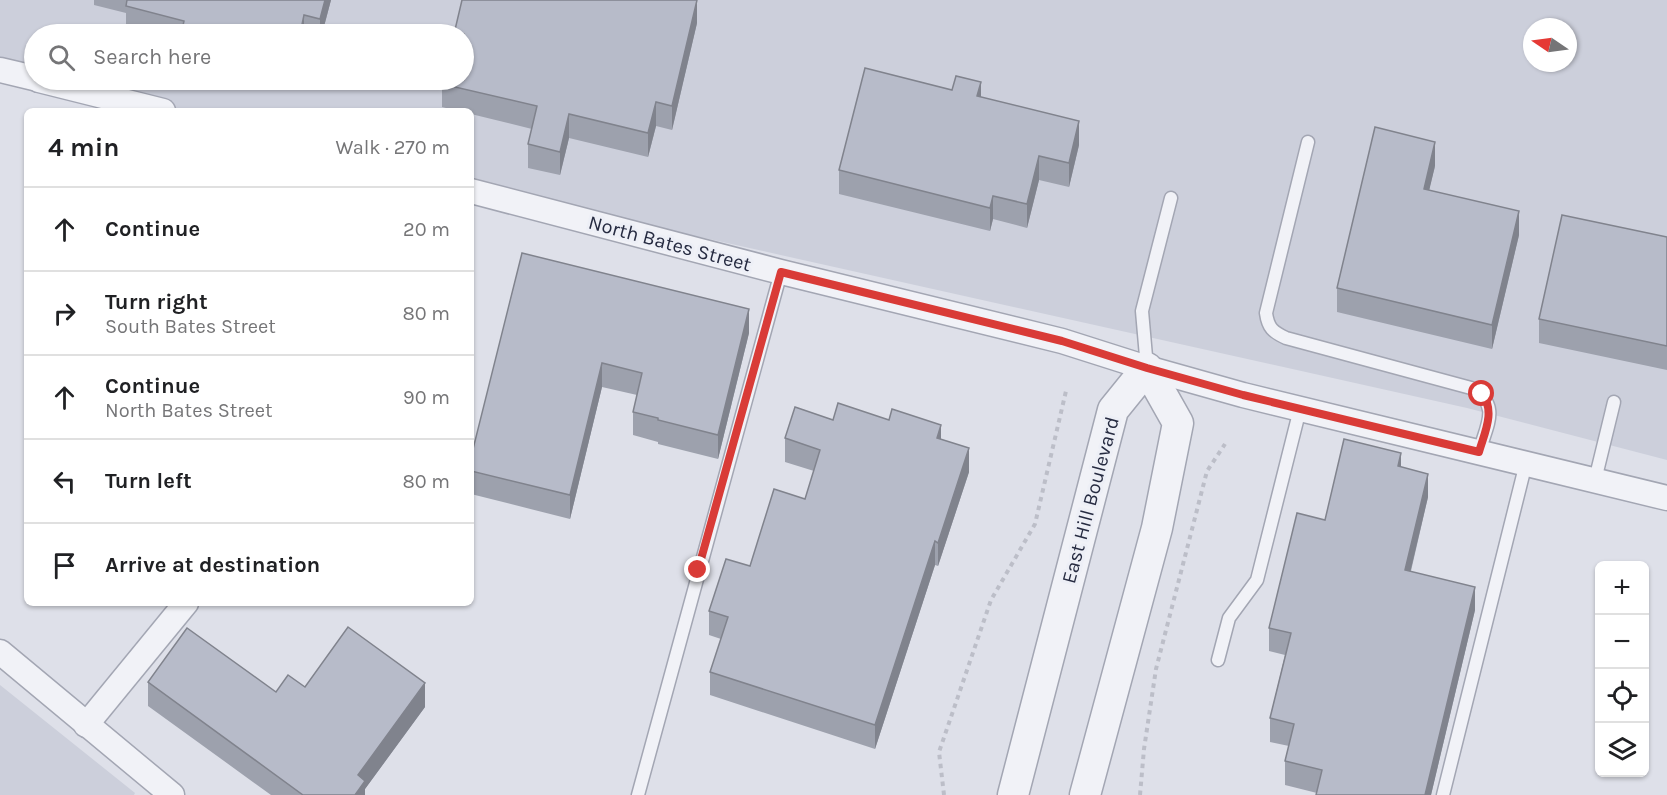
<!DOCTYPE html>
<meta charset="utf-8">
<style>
:root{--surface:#fff;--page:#f6f6f6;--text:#202124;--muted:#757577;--line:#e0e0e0}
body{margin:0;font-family:Karla,sans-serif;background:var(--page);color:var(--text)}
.controls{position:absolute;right:18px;bottom:18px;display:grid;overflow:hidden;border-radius:9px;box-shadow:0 2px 4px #0004}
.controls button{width:54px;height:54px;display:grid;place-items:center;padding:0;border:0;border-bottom:2px solid var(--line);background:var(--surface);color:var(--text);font:30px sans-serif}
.compass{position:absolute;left:1523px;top:18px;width:54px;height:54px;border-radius:50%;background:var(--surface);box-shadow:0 2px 4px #0004;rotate:283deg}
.stop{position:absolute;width:18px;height:18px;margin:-14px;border:4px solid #d93b37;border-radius:50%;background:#fff}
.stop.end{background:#d93b37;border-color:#fff;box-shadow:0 2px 6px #0008}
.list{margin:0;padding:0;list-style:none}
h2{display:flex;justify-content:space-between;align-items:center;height:78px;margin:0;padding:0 24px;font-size:26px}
h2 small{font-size:20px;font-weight:400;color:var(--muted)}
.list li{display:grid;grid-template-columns:39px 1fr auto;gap:18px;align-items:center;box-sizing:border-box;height:84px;padding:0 24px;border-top:2px solid var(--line)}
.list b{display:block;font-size:22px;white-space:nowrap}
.list p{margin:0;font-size:20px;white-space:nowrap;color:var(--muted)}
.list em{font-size:20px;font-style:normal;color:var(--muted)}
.icon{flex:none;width:33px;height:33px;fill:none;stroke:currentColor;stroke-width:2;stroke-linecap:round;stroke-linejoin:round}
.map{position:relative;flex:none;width:1667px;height:795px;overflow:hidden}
.search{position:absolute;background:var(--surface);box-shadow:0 2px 4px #0004;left:24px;top:24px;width:450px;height:66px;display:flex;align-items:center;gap:15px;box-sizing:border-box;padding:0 21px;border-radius:33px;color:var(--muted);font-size:22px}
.panel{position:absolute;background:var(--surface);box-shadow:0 2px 4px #0004;left:24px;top:108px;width:450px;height:498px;border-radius:9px}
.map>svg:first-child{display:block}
.built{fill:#cccfdb;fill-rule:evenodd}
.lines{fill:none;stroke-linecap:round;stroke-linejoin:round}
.service-casing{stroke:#a3a6b3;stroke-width:15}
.minor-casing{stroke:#a3a6b3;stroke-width:27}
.tertiary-casing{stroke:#a3a6b3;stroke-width:33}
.path{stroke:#bcbec8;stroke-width:4;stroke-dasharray:4.5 4.5;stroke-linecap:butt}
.service{stroke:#f1f2f7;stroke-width:12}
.minor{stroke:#f1f2f7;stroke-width:24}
.tertiary{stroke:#f1f2f7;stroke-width:30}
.wall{fill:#9da1ad}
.shaded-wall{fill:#80838d}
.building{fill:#b7bbc9;stroke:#80838d;stroke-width:1.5}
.route{stroke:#d93b37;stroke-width:8}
.labels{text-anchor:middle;stroke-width:6;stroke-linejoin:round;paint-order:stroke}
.street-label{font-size:20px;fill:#262b41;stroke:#edeff6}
</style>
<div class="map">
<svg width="1667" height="795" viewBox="0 0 1667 795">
<rect width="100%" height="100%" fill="#dee0e9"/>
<g class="built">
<path d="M0 0H1667V460L1467 408 471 186V111H148L0 77ZM1532 27H1568V63H1532ZM34 34H464V80H34Z"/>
<polygon points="0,685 135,793 134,795 0,795"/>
</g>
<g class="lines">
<defs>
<g id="service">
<path d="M1308 142 1266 313C1268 328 1273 332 1286 338L1471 388C1501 405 1487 424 1479 452"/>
<polyline points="1147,368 1142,311 1171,198"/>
<polyline points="1595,480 1614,402"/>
<polyline points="1218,660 1229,618 1257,580 1300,409"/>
<polyline points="638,795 781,272"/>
<polyline points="1443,795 1526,463"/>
</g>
<g id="minor">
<polyline points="0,70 34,78"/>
<polyline points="39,80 163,111"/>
<polyline points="471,191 781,272 1062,341 1147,368 1243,395 1667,498"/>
<polyline points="0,652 172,795"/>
<polyline points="86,725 186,603"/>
</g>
<polyline id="tertiary" points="1013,795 1113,410 1147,368 1178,423 1157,528 1085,795"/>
</defs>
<use href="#service" class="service-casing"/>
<use href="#minor" class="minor-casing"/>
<use href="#tertiary" class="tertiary-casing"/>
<g class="path">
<polyline points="944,795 939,752 991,600 1035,524 1066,391"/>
<polyline points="1140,795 1144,749 1156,669 1207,471 1225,444"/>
</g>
<use href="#service" class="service"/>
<use href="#minor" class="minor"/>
<use href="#tertiary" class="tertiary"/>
</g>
<g class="wall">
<polygon points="94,0 331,0 322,34 145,34 126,30 126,13 94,5"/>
<polygon points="697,23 672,130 656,126 648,157 569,138 560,175 528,168 528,144 532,129 471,114 471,111 458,111 442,107 442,84"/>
<polygon points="176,80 210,80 208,89 176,81"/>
<polygon points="981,97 1079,145 1069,187 1039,180 1027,228 993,219 990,231 839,194 839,170"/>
<polygon points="1435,166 1429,190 1519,235 1492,349 1337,312 1337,288"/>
<polygon points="1667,237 1667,370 1539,343 1539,319"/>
<polygon points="522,253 749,333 718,459 658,444 658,442 633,435 633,412 637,395 602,387 570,519 471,494 471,457"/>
<polygon points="785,438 941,439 969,472 938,566 935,565 875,749 710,695 710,672 721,639 709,635 709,611 750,566 805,499 814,471 785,462"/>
<polygon points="1401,467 1428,497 1411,571 1475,610 1431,795 1316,795 1317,793 1285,785 1285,761 1289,746 1270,742 1270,718 1285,655 1269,651 1269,628 1325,520"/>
<polygon points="148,682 276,692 305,687 425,707 365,789 365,795 271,795 148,706"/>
</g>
<g class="shaded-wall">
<polygon points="325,0 331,0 322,34 320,34 320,19"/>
<polygon points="697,0 697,23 672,130 672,106"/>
<polygon points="304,15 304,34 300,34"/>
<polygon points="981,82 981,106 977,96"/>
<polygon points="656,102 656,126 648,157 648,133"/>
<polygon points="569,114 569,138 560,175 560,152"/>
<polygon points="1079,121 1079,145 1069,187 1069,163"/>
<polygon points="1435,142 1435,166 1424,212 1424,189"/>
<polygon points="1039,156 1039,180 1027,228 1027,204"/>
<polygon points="993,196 993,219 990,231 990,208"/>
<polygon points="1519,211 1519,235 1492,349 1492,325"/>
<polygon points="749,309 749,333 718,459 718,435"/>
<polygon points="602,363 602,387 570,519 570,495"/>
<polygon points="941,425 941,449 937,438"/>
<polygon points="969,448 969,472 938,566 938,543"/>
<polygon points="1401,453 1401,476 1398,466"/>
<polygon points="1428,474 1428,497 1405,594 1405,570"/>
<polygon points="935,541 935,565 875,749 875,725"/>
<polygon points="1475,587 1475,610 1431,795 1425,795"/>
<polygon points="425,683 425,707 365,789 365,795 355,795 358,775"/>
</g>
<g class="building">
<polygon points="127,0 325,0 320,19 304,15 300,34 251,34 218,26 216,34 181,34 184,21 126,6"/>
<polygon points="462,0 697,0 672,106 656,102 648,133 569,114 560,152 528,144 537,106 442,84 443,80 464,80 464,34 454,34"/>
<polygon points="865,68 952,90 956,76 981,82 977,96 1079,121 1069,163 1039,156 1027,204 993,196 990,208 839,170"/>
<polygon points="1375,127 1435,142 1424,189 1519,211 1492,325 1337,288"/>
<polygon points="1562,215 1667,237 1667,346 1539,319"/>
<polygon points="522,253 749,309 718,435 658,420 658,418 633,412 642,373 602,363 570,495 471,471 471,457"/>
<polygon points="838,403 889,420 892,409 941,425 937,438 969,448 938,543 935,541 875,725 710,672 728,617 709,611 726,559 750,566 774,489 805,499 820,450 785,438 795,407 833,420"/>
<polygon points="1344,439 1401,453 1398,466 1428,474 1405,570 1475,587 1425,795 1316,795 1322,770 1285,761 1294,724 1270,718 1291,633 1269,628 1297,513 1325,520"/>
<polygon points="348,627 425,683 358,775 365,781 355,795 303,795 148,682 187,628 276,692 288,675 305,687"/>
</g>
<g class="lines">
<path class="route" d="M698 570 781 272 1062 341 1147 368 1243 395 1479 452C1484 434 1496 411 1482 394"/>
</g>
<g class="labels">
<g class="street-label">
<text transform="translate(670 243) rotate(15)" y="7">North Bates Street</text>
<text transform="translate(1090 500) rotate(-75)" y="7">East Hill Boulevard</text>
</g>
</g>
</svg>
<div class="controls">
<button>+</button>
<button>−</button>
<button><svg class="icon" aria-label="locate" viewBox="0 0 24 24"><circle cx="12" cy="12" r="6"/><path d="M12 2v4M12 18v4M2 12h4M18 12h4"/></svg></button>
<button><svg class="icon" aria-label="layers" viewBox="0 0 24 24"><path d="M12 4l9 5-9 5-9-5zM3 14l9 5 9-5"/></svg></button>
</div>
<svg class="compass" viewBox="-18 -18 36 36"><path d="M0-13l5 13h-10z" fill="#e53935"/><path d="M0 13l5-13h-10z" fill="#757577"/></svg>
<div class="stop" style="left:1482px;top:394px"></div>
<div class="stop end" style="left:698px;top:570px"></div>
<div class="search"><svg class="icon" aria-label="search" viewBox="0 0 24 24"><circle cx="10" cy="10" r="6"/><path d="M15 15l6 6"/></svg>Search here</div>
<section class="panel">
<h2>4 min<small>Walk · 270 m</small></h2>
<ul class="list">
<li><svg class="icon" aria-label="ahead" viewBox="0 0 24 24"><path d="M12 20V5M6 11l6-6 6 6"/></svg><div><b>Continue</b></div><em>20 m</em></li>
<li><svg class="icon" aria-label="right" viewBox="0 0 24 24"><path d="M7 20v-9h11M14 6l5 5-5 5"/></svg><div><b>Turn right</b><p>South Bates Street</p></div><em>80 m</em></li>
<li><svg class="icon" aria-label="ahead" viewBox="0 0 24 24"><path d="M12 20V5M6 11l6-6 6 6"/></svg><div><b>Continue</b><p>North Bates Street</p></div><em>90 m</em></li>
<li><svg class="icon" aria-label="left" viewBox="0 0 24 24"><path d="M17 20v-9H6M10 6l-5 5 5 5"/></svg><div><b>Turn left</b></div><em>80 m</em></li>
<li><svg class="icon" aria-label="arrive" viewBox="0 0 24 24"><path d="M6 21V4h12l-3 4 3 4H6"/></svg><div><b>Arrive at destination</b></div></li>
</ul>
</section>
</div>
